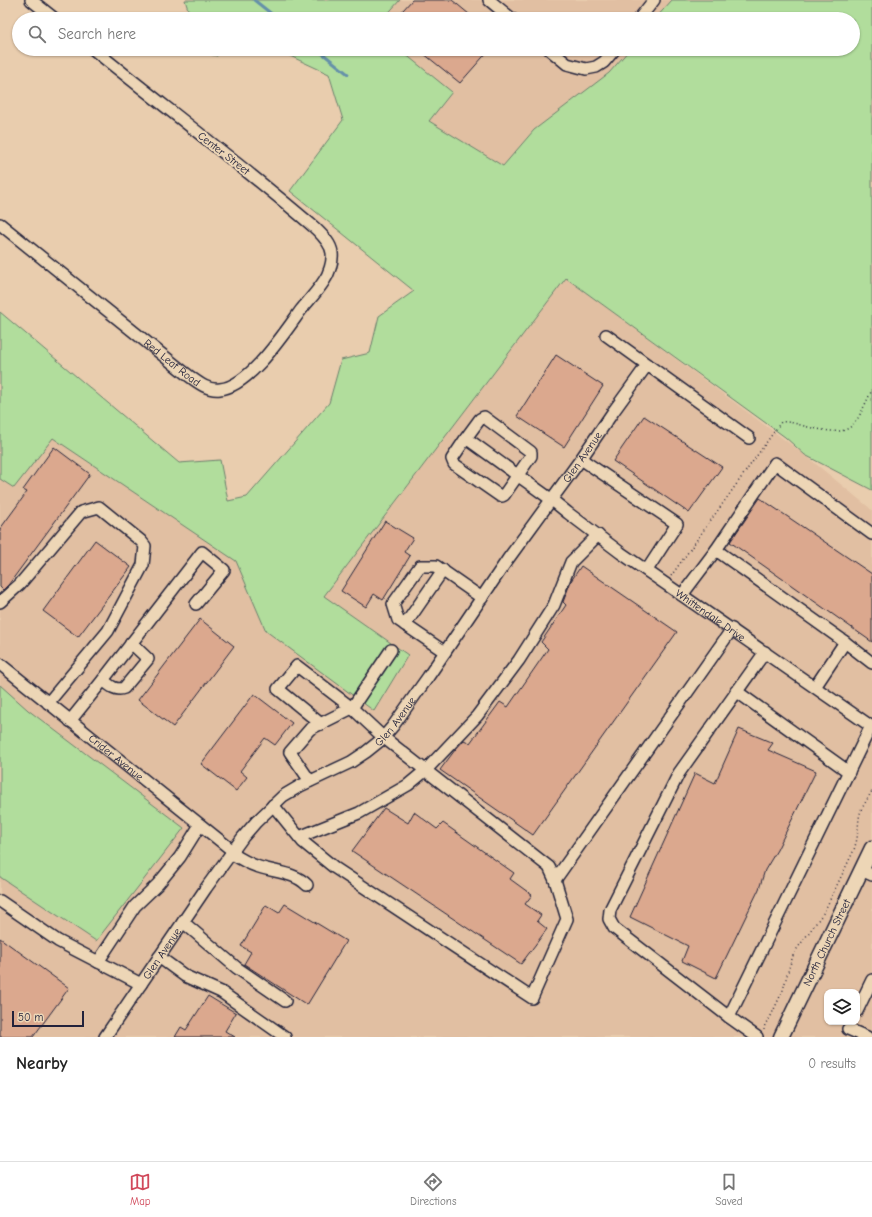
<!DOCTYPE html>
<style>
:root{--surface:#fff;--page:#f6f6f6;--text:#222;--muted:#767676;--line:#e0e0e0;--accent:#d1495b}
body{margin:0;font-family:"Comic Neue",sans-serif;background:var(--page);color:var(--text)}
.controls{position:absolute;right:12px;bottom:12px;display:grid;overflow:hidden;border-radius:8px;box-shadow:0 1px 3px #0004}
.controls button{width:36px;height:36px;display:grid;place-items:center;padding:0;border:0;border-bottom:1px solid var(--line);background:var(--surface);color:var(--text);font:20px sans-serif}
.scale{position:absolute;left:12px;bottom:10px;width:72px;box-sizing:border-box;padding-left:4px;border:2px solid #22223b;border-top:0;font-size:11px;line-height:14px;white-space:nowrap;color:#22223b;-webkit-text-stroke:3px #edd6b6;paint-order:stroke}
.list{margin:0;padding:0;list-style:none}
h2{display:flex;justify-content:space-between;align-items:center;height:52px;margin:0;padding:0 16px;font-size:17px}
h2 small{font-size:13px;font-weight:400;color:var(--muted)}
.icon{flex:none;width:22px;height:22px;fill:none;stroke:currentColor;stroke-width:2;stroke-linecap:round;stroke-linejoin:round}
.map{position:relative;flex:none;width:872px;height:1037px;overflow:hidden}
.search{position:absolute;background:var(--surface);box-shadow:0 1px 3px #0004;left:12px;right:12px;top:12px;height:44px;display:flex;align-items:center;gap:10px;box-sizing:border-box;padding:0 14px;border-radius:22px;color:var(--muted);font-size:15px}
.sheet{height:124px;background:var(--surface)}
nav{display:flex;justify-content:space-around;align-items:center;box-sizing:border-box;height:56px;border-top:1px solid var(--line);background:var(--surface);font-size:11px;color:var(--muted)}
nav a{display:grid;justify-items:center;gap:2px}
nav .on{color:var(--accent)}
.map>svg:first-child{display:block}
.built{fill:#e1bfa2;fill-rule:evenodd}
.green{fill:#b1dd9c;stroke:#6a806c}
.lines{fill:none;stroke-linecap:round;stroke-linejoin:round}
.stream{stroke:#6591a9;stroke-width:3}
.building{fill:#dba88e;stroke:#22223b}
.minor-casing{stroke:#22223b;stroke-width:14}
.major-casing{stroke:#22223b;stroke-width:17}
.path{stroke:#22223b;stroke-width:1.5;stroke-dasharray:1 3;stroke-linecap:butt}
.minor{stroke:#edd6b6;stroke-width:11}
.major{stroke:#edd6b6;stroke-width:14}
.labels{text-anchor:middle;stroke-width:4;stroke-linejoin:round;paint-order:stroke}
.street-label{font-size:11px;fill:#22223b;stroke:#edd6b6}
</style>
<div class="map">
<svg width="872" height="1037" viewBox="0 0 872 1037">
<rect width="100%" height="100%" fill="#e9cdae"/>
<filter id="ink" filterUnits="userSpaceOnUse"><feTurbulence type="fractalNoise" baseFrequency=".025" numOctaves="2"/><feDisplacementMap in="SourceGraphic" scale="8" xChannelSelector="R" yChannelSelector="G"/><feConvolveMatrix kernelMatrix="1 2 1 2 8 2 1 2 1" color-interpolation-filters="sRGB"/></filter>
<g filter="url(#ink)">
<g class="built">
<polygon points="272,0 675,0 659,19 295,19"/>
<polygon points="333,49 634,49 518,189"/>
<path d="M566 277 805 455 872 510V1037H0V459L34 413 324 596ZM827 992H857V1022H827Z"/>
</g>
<g class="green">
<polygon points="185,0 400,0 383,19 191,19"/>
<polygon points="672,0 872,0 872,490 805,455 785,437 566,278 324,596 408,655 374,711 266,631 236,561 53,438 14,488 0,479 0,312 179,463 220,460 228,501 247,497 329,403 341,360 370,353 379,316 414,291 290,191 343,120 329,74 275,49 399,49 452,92 429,121 503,166 534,130 609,73 630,49 853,49 853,19 655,19"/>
<polygon points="200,49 222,49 217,56 201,52"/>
<polygon points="0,685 28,710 184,828 96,941 0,877"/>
</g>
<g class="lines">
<g class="stream">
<polyline points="254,0 278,19"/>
<polyline points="317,49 348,74"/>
</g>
</g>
<g class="building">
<polygon points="412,0 452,0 475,19 395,19"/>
<polygon points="418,49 490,49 460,83"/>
<polygon points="556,355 603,386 564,447 517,416"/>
<polygon points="644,416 722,467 689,513 613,461"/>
<polygon points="54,447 90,474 9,584 3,590 0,587 0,529 27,492 23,490"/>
<polygon points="760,498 872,574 872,642 730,542"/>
<polygon points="385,521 413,538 404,552 410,556 383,600 374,594 366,607 341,591"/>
<polygon points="95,540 131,567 78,637 43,611"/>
<polygon points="581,566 677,632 533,835 440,770 455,750 464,740 470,743 500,702 508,707 548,649 541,642 566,605 563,602 571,581"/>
<polygon points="200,619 234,646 173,727 138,700"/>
<polygon points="254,694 292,723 275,745 265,738 240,771 247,777 236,791 201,764"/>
<polygon points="739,729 773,743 768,750 816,771 777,850 765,870 759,889 716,978 682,961 688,946 630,917 695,773 715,783"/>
<polygon points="384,808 408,823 414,812 437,829 443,823 514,873 510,879 532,895 525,904 541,915 537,921 547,929 521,964 352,851"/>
<polygon points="285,904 346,941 307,1005 244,964 251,952 241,946 266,905 279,913"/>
<polygon points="0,938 69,988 33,1037 0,1037"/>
<polygon points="208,996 236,1013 225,1031 235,1037 175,1037 181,1027 186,1030"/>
</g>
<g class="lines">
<defs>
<g id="minor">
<polyline points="31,0 55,19"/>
<polyline points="489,0 512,19"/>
<polyline points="639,19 654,0"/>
<polyline points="549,49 567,64 586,69 596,67 604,62 615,49"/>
<path id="s1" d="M0 224 185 373C196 381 207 391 220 389 249 387 285 332 301 310 308 301 317 292 324 281 329 274 333 262 332 253 331 243 321 234 315 228 243 166 167 109 93 49"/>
<polyline points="606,335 749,438"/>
<path id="s2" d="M466 438 452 459 454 464 500 496H502L504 495 531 456V452L484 417 480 419 466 438 552 500 568 513 621 553 872 727"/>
<polyline points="581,459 677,524 647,570"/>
<polyline points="716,550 775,463 872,534"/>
<polyline points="682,595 716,550 845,642 815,687"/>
<polyline points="0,602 20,584 81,512 99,507 141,541 145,546 143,565 108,631 48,703"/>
<polyline points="405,625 443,570"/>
<polyline points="845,642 872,663"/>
<polyline points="445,652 398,620 393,604 420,566 436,566 482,598"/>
<polyline points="765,652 679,773 610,910 609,919 614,928 729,1017 871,726"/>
<path id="s3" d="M0 664 233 851"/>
<path d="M103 680C110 686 116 691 124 688L148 659 131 643"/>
<polyline points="736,691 849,772"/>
<polyline points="70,721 103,680 202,552 224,570 196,604"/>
<polyline points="321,724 278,689 297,666 352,708 391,650"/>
<polyline points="273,805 303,842 335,868 532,998 567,919 555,880 549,867 383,737 352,708 310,729 290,752 310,781"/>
<polyline points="299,837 359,813 408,785 426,770 477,716 519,660 554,605 571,562 598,535"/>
<path d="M231 853C239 858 247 863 256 866 272 872 295 872 307 885"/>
<polyline points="861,870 872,875"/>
<polyline points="555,880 732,629"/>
<polyline points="0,901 58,941 141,984"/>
<polyline points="183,922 237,968 285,1001"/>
<polyline points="159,957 185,976 221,992 285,1037"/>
<polyline points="98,962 135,906 158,884 180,857 200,825"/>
<polyline points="857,1011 872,980"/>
<polyline points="729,1017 757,1037"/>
<polyline points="848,1029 867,1037"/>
<path id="s4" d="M105 1037 206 888 243 837 256 822 283 796 300 786 351 762 366 752 381 740 393 726 428 677 508 559 581 459 613 412 647 365"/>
</g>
<g id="major">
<path id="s5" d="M781 1037 872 848"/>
</g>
</defs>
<use href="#minor" class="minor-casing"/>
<use href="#major" class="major-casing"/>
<g class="path">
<path d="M671 576 781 422C791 421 799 425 808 427 855 438 853 428 872 390"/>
<polyline points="764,1030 765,1024 770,1018 783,990 789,968 794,953 824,912 854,850 857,839 859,818 861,810 872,791"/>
</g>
<use href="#minor" class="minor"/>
<use href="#major" class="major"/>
</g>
</g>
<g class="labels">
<g class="street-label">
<text transform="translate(224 153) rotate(38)" y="4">Center Street</text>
<text dy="4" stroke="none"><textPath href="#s1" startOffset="221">Red Leaf Road</textPath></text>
<text dy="4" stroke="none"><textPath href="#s4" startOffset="761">Glen Avenue</textPath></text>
<text dy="4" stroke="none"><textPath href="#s2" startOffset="531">Whittendale Drive</textPath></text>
<text dy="4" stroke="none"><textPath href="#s4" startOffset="437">Glen Avenue</textPath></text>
<text dy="4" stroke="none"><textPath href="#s3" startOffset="149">Crider Avenue</textPath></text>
<text dy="4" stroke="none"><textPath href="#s5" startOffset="105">North Church Street</textPath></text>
<text dy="4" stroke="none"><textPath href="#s4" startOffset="101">Glen Avenue</textPath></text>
</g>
</g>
</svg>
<div class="controls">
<button><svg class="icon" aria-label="layers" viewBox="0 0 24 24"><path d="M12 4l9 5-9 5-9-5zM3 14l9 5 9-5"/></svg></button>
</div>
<div class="scale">50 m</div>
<div class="search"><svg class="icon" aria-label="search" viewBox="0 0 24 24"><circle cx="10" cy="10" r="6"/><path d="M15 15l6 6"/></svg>Search here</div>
</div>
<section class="sheet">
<h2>Nearby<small>0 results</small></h2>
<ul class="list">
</ul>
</section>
<nav>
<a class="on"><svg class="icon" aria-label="map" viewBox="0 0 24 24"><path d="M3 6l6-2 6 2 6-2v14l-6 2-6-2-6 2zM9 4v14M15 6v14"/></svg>Map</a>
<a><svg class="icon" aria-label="directions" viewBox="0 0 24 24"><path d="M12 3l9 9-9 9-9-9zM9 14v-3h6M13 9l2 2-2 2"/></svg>Directions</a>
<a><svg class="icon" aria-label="saved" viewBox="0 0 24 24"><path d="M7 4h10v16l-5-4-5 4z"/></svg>Saved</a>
</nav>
